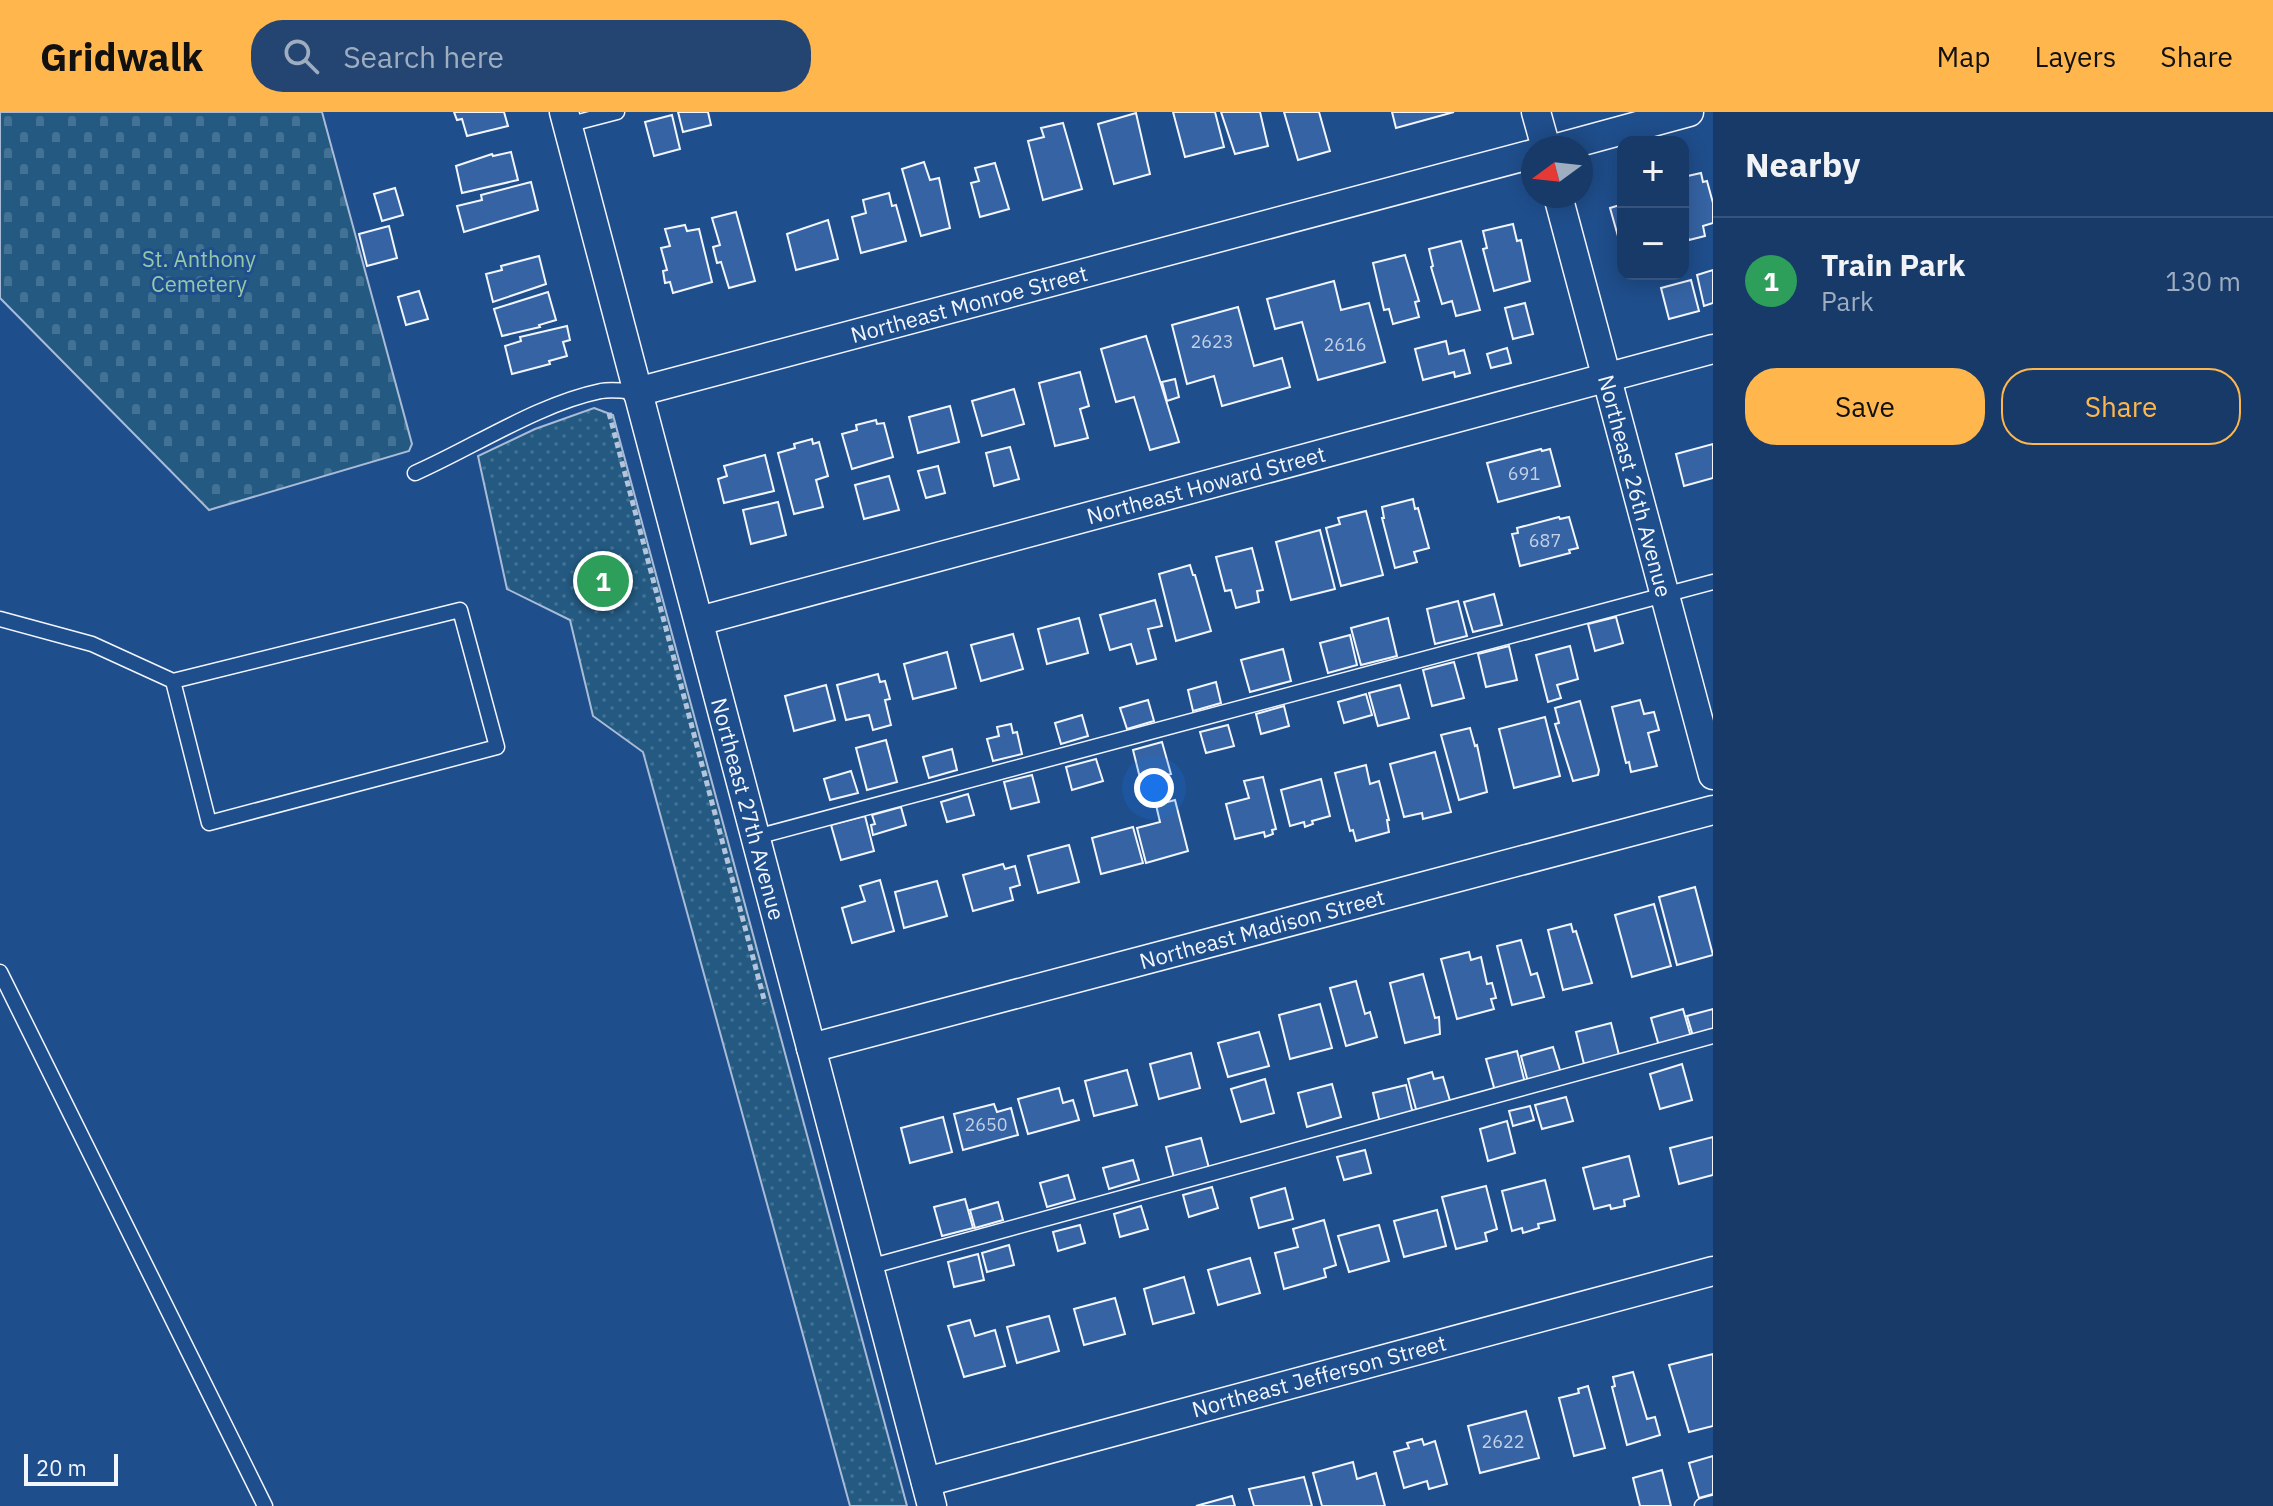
<!DOCTYPE html>
<meta charset="utf-8">
<style>
:root{--surface:#173a69;--page:#244571;--text:#f1f3f6;--muted:#9eadc0;--line:#36547d;--accent:#ffb74d}
body{margin:0;font-family:"IBM Plex Sans",sans-serif;background:var(--page);color:var(--text)}
.controls{position:absolute;right:24px;top:24px;display:grid;overflow:hidden;border-radius:16px;box-shadow:0 4px 20px #0003}
.controls button{width:72px;height:72px;display:grid;place-items:center;padding:0;border:0;border-bottom:2px solid var(--line);background:var(--surface);color:var(--text);font:40px sans-serif}
.compass{position:absolute;left:1521px;top:24px;width:72px;height:72px;border-radius:50%;background:var(--surface);box-shadow:0 4px 20px #0003;rotate:255deg}
.scale{position:absolute;left:24px;bottom:20px;width:94px;box-sizing:border-box;padding-left:8px;border:4px solid #f2f6ff;border-top:0;font-size:22px;line-height:28px;white-space:nowrap;color:#f2f6ff;-webkit-text-stroke:6px #1f4e8c;paint-order:stroke}
.you{position:absolute;left:1154px;top:676px;width:28px;height:28px;margin:-20px;border:6px solid #fff;border-radius:50%;background:#1a73e8;box-shadow:0 0 0 12px #1a73e833}
.badge{display:grid;place-items:center;width:52px;height:52px;border-radius:50%;background:var(--accent);color:#fff;font-size:26px;font-weight:700}
.pin{position:absolute;translate:-50% -50%;border:4px solid #fff;box-shadow:0 2px 8px #0006}
.list{margin:0;padding:0;list-style:none}
h2{display:flex;justify-content:space-between;align-items:center;height:104px;margin:0;padding:0 32px;font-size:34px}
h2 small{font-size:26px;font-weight:400;color:var(--muted)}
.list li{display:grid;grid-template-columns:52px 1fr auto;gap:24px;align-items:center;box-sizing:border-box;height:128px;padding:0 32px;border-top:2px solid var(--line)}
.list b{display:block;font-size:30px;white-space:nowrap}
.list p{margin:0;font-size:26px;white-space:nowrap;color:var(--muted)}
.list em{font-size:26px;font-style:normal;color:var(--muted)}
.actions{display:flex;gap:16px;padding:24px 32px}
.actions a{flex:1;padding:18px 0;border:2px solid var(--accent);border-radius:32px;text-align:center;font-size:28px;color:var(--accent)}
.actions .main{background:var(--accent);color:#111}
.icon{flex:none;width:44px;height:44px;fill:none;stroke:currentColor;stroke-width:2;stroke-linecap:round;stroke-linejoin:round}
.map{position:relative;flex:none;width:1713px;height:1394px;overflow:hidden}
header{display:flex;align-items:center;gap:48px;box-sizing:border-box;height:112px;padding:0 40px;background:var(--accent);color:#111}
header strong{font-size:38px}
nav{display:flex;gap:44px;margin-inline-start:auto;font-size:28px}
.search{width:560px;height:72px;background:var(--page);display:flex;align-items:center;gap:20px;box-sizing:border-box;padding:0 28px;border-radius:32px;color:var(--muted);font-size:30px}
main{display:flex}
aside{flex:1;background:var(--surface)}
.map>svg:first-child{display:block}
.cemetery{fill:url(#cemetery-stones);stroke:#a8bbd7;stroke-width:2}
.park{fill:url(#park-dots);stroke:#a8bbd7;stroke-width:2}
.building{fill:#3563a3;stroke:#f2f6ff;stroke-width:2}
.lines{fill:none;stroke-linecap:round;stroke-linejoin:round}
.lane-casing{stroke:#f2f6ff;stroke-width:17}
.street-casing{stroke:#f2f6ff;stroke-width:31}
.path{stroke:#b3c4dc;stroke-width:5;stroke-dasharray:6 4;stroke-linecap:butt}
.lane{stroke:#1f4e8c;stroke-width:14}
.street{stroke:#1f4e8c;stroke-width:28}
.labels{text-anchor:middle;stroke-width:6;stroke-linejoin:round;paint-order:stroke}
.number-label{font-size:18px;fill:#c3d1e8}
.park-label{font-size:22px;fill:#97c8a6;stroke:#1f4e8c}
.street-label{font-size:22px;fill:#f2f6ff;stroke:#1f4e8c}
</style>
<header>
<strong>Gridwalk</strong>
<div class="search"><svg class="icon" aria-label="search" viewBox="0 0 24 24"><circle cx="10" cy="10" r="6"/><path d="M15 15l6 6"/></svg>Search here</div>
<nav><a>Map</a><a>Layers</a><a>Share</a></nav>
</header>
<main>
<div class="map">
<svg width="1713" height="1394" viewBox="0 0 1713 1394">
<defs>
<pattern id="cemetery-stones" width="16" height="16" patternUnits="userSpaceOnUse" patternTransform="scale(2)"><rect width="16" height="16" fill="#245a82"/><path d="M2 7V4a2 2 0 0 1 4 0v3zM10 15v-3a2 2 0 0 1 4 0v3z" fill="#447295"/></pattern>
<pattern id="park-dots" width="8" height="8" patternUnits="userSpaceOnUse" patternTransform="scale(2)"><rect width="8" height="8" fill="#245a82"/><path d="M2 2h.1M6 6h.1" fill="none" stroke="#447295" stroke-width="1.8" stroke-linecap="round"/></pattern>
</defs>
<rect width="100%" height="100%" fill="#1f4e8c"/>
<polygon class="cemetery" points="0,0 322,0 412,332 409,339 209,398 0,186"/>
<polygon class="park" points="594,296 613,303 907,1394 850,1394 643,640 593,604 570,508 507,477 478,344 535,317"/>
<g class="building">
<polygon points="454,0 504,0 508,14 467,24 462,7 457,8"/>
<polygon points="678,0 708,0 711,13 683,20"/>
<polygon points="1173,0 1215,0 1224,35 1185,45"/>
<polygon points="1221,0 1260,0 1268,34 1235,42"/>
<polygon points="1284,0 1319,0 1330,39 1298,48"/>
<polygon points="1392,0 1454,0 1396,16"/>
<polygon points="1136,1 1150,62 1114,72 1098,12"/>
<polygon points="672,3 680,37 654,44 645,10"/>
<polygon points="1063,11 1082,77 1043,88 1028,29 1044,25 1041,16"/>
<polygon points="511,40 518,68 462,81 456,54 492,42 493,44"/>
<polygon points="924,50 930,68 939,66 950,116 921,124 902,57"/>
<polygon points="995,51 1009,97 980,105 971,71 979,69 975,56"/>
<polygon points="1701,61 1703,70 1707,69 1713,91 1713,111 1703,114 1705,124 1689,128 1683,113 1683,65"/>
<polygon points="531,70 538,98 464,120 457,94 482,88 481,83"/>
<polygon points="395,76 403,103 382,109 374,82"/>
<polygon points="889,81 892,94 896,93 906,129 861,141 852,105 866,101 863,88"/>
<polygon points="1623,92 1623,142 1610,96"/>
<polygon points="736,100 755,169 729,176 721,150 717,151 713,135 720,133 712,106"/>
<polygon points="828,108 838,147 796,158 787,122"/>
<polygon points="1513,112 1517,129 1521,128 1530,169 1494,179 1483,137 1487,136 1483,119"/>
<polygon points="685,113 687,119 699,117 712,170 673,181 670,170 665,171 663,159 667,158 661,136 670,134 665,117"/>
<polygon points="389,114 397,146 367,154 359,122"/>
<polygon points="1461,129 1480,198 1456,204 1452,189 1442,192 1431,155 1433,154 1429,137"/>
<polygon points="1405,143 1419,189 1415,190 1419,205 1393,212 1389,197 1384,198 1373,151"/>
<polygon points="539,144 546,172 493,190 486,162 502,158 501,154"/>
<polygon points="1713,158 1713,191 1704,194 1697,163"/>
<polygon points="1691,168 1699,199 1669,207 1661,176"/>
<polygon points="1334,169 1341,198 1369,191 1385,250 1318,268 1302,210 1275,217 1267,187"/>
<polygon points="419,179 428,207 406,213 398,185"/>
<polygon points="548,180 556,208 539,213 540,215 502,224 494,197"/>
<polygon points="1525,191 1533,222 1513,227 1505,196"/>
<polygon points="1238,195 1254,254 1282,246 1290,275 1222,294 1214,264 1187,272 1172,213"/>
<polygon points="567,214 570,228 563,230 567,244 549,249 550,252 512,262 505,234 521,229 520,225"/>
<polygon points="1146,224 1179,330 1150,338 1134,285 1116,290 1101,237"/>
<polygon points="1446,229 1449,242 1464,238 1470,261 1455,265 1454,260 1423,268 1415,237"/>
<polygon points="1507,236 1511,251 1491,256 1487,242"/>
<polygon points="1080,260 1089,294 1080,297 1088,326 1055,334 1039,271"/>
<polygon points="1175,267 1179,285 1167,289 1162,270"/>
<polygon points="1014,277 1024,312 982,324 972,289"/>
<polygon points="950,294 959,330 918,341 909,305"/>
<polygon points="876,308 877,312 884,311 893,345 852,357 842,322 857,318 856,313"/>
<polygon points="812,327 813,332 819,330 828,364 816,368 823,395 794,402 778,341 795,336 794,332"/>
<polygon points="1713,332 1713,366 1684,374 1676,342"/>
<polygon points="1010,335 1019,367 994,374 986,341"/>
<polygon points="1541,337 1542,339 1550,337 1560,374 1498,390 1487,351"/>
<polygon points="765,343 774,379 724,391 718,367 727,364 724,354"/>
<polygon points="938,354 945,381 926,386 918,359"/>
<polygon points="889,364 899,398 864,407 855,373"/>
<polygon points="1413,387 1415,397 1418,396 1429,436 1414,440 1417,450 1395,456 1382,406 1384,406 1382,395"/>
<polygon points="778,390 786,423 751,432 743,398"/>
<polygon points="1366,399 1383,463 1341,474 1326,416 1340,412 1338,406"/>
<polygon points="1559,405 1560,407 1569,405 1578,436 1569,438 1570,441 1520,454 1512,422 1518,421 1517,416"/>
<polygon points="1320,418 1335,477 1291,488 1276,430"/>
<polygon points="1252,436 1263,478 1257,479 1259,490 1236,496 1231,478 1225,479 1216,445"/>
<polygon points="1190,453 1193,463 1195,463 1211,519 1176,529 1159,462"/>
<polygon points="1494,482 1502,513 1473,520 1464,490"/>
<polygon points="1155,488 1162,514 1148,517 1156,547 1137,552 1131,532 1110,538 1100,503"/>
<polygon points="1458,489 1467,524 1435,532 1427,497"/>
<polygon points="1616,505 1623,531 1595,539 1588,512"/>
<polygon points="1079,506 1088,541 1047,552 1038,517"/>
<polygon points="1388,506 1397,544 1361,553 1351,516"/>
<polygon points="1013,522 1023,557 981,569 971,533"/>
<polygon points="1350,523 1357,553 1328,561 1320,531"/>
<polygon points="1509,534 1517,568 1486,575 1478,542"/>
<polygon points="1570,534 1578,567 1557,573 1561,586 1548,590 1536,543"/>
<polygon points="1283,537 1291,569 1250,580 1241,548"/>
<polygon points="947,540 956,576 913,587 904,552"/>
<polygon points="1454,550 1464,586 1432,594 1423,558"/>
<polygon points="878,562 880,570 885,569 890,587 885,588 891,613 873,618 869,603 846,608 837,573"/>
<polygon points="1216,570 1221,591 1193,599 1188,578"/>
<polygon points="826,573 835,608 794,619 785,584"/>
<polygon points="1400,573 1409,606 1378,614 1369,581"/>
<polygon points="1366,582 1372,603 1344,611 1338,590"/>
<polygon points="1148,588 1154,609 1127,617 1120,596"/>
<polygon points="1640,588 1644,602 1654,600 1659,618 1648,621 1657,654 1631,660 1629,650 1626,651 1612,595"/>
<polygon points="1580,589 1599,658 1598,663 1573,669 1555,612 1559,611 1555,596"/>
<polygon points="1284,594 1289,614 1261,622 1256,602"/>
<polygon points="1082,603 1088,624 1061,632 1055,611"/>
<polygon points="1545,605 1560,664 1514,676 1499,617"/>
<polygon points="1011,612 1013,621 1017,620 1022,642 993,649 987,627 999,624 997,615"/>
<polygon points="1228,613 1234,634 1206,641 1200,620"/>
<polygon points="1470,616 1475,634 1477,633 1487,680 1459,688 1441,623"/>
<polygon points="886,628 897,670 867,678 856,636"/>
<polygon points="1162,630 1171,662 1141,670 1133,638"/>
<polygon points="952,637 957,658 929,666 923,645"/>
<polygon points="1435,640 1451,700 1423,707 1422,701 1404,705 1390,652"/>
<polygon points="1096,647 1103,669 1072,678 1066,655"/>
<polygon points="1366,653 1370,672 1379,669 1389,708 1387,708 1389,720 1356,729 1353,718 1350,719 1335,661"/>
<polygon points="851,659 858,681 830,688 824,667"/>
<polygon points="1032,663 1039,690 1011,697 1004,670"/>
<polygon points="1263,665 1276,717 1272,718 1273,722 1265,725 1264,720 1235,727 1226,692 1249,686 1244,669"/>
<polygon points="1321,667 1330,704 1312,709 1313,712 1305,715 1304,710 1290,714 1281,678"/>
<polygon points="968,682 974,703 947,710 941,690"/>
<polygon points="1175,688 1188,739 1146,751 1137,716 1160,710 1156,693"/>
<polygon points="901,695 906,713 873,723 871,713 875,712 872,703"/>
<polygon points="865,704 874,739 841,748 831,713"/>
<polygon points="1133,715 1143,751 1101,762 1092,726"/>
<polygon points="1069,733 1079,770 1038,781 1028,744"/>
<polygon points="1003,752 1005,757 1015,754 1020,773 1010,776 1013,788 973,799 963,763"/>
<polygon points="880,768 894,819 852,831 842,796 865,789 860,774"/>
<polygon points="937,769 947,804 904,816 895,780"/>
<polygon points="1695,775 1713,843 1677,853 1659,785"/>
<polygon points="1654,792 1671,854 1632,865 1615,803"/>
<polygon points="1571,812 1573,820 1576,819 1592,871 1563,878 1548,818"/>
<polygon points="1521,828 1531,863 1537,861 1544,885 1512,893 1497,834"/>
<polygon points="1469,840 1471,848 1481,845 1487,872 1492,871 1496,886 1491,887 1494,897 1457,907 1441,847"/>
<polygon points="1423,862 1435,906 1439,905 1440,922 1405,931 1390,871"/>
<polygon points="1356,869 1365,902 1370,900 1377,925 1346,934 1330,876"/>
<polygon points="1320,892 1332,936 1290,947 1279,903"/>
<polygon points="1683,897 1691,925 1659,934 1651,906"/>
<polygon points="1713,897 1713,919 1693,924 1687,904"/>
<polygon points="1611,911 1619,943 1584,952 1576,920"/>
<polygon points="1259,920 1269,954 1228,965 1218,931"/>
<polygon points="1553,935 1561,961 1528,970 1521,944"/>
<polygon points="1517,939 1525,971 1495,979 1486,947"/>
<polygon points="1191,941 1200,976 1159,987 1150,952"/>
<polygon points="1682,952 1692,988 1660,997 1650,962"/>
<polygon points="1127,958 1137,993 1094,1004 1085,969"/>
<polygon points="1432,960 1434,967 1443,965 1451,992 1417,1001 1408,967"/>
<polygon points="1265,967 1274,1001 1241,1010 1231,977"/>
<polygon points="1332,972 1341,1005 1307,1015 1298,981"/>
<polygon points="1406,973 1413,1002 1380,1011 1373,981"/>
<polygon points="1059,976 1063,991 1073,988 1079,1008 1028,1022 1018,987"/>
<polygon points="1566,985 1573,1009 1542,1017 1535,993"/>
<polygon points="994,992 997,1000 1011,996 1018,1023 963,1038 954,1002"/>
<polygon points="1530,994 1534,1008 1513,1014 1509,999"/>
<polygon points="943,1005 952,1040 910,1051 901,1016"/>
<polygon points="1507,1009 1515,1041 1488,1049 1480,1017"/>
<polygon points="1713,1025 1713,1063 1679,1072 1670,1036"/>
<polygon points="1201,1026 1209,1056 1174,1066 1166,1035"/>
<polygon points="1365,1038 1371,1061 1344,1068 1337,1045"/>
<polygon points="1629,1044 1639,1084 1624,1088 1625,1094 1611,1097 1610,1093 1594,1097 1583,1056"/>
<polygon points="1133,1048 1139,1068 1109,1077 1103,1056"/>
<polygon points="1068,1063 1075,1087 1047,1095 1040,1071"/>
<polygon points="1545,1068 1555,1108 1538,1112 1539,1116 1523,1121 1522,1116 1512,1119 1502,1079"/>
<polygon points="1486,1074 1497,1117 1485,1121 1487,1129 1456,1137 1442,1085"/>
<polygon points="1212,1075 1218,1096 1189,1105 1183,1083"/>
<polygon points="1285,1076 1293,1107 1259,1116 1251,1086"/>
<polygon points="965,1087 973,1116 942,1124 934,1095"/>
<polygon points="998,1090 1003,1108 975,1116 970,1098"/>
<polygon points="1141,1094 1148,1117 1120,1125 1114,1102"/>
<polygon points="1437,1098 1446,1134 1404,1145 1394,1109"/>
<polygon points="1324,1108 1336,1153 1324,1157 1326,1165 1284,1177 1275,1141 1298,1135 1293,1117"/>
<polygon points="1080,1113 1085,1131 1058,1139 1053,1120"/>
<polygon points="1379,1113 1389,1149 1349,1160 1338,1124"/>
<polygon points="1009,1133 1014,1153 987,1160 982,1141"/>
<polygon points="978,1142 984,1168 954,1175 948,1150"/>
<polygon points="1250,1146 1260,1181 1218,1193 1208,1158"/>
<polygon points="1184,1165 1194,1201 1153,1212 1144,1177"/>
<polygon points="1115,1186 1125,1222 1084,1233 1074,1197"/>
<polygon points="1049,1204 1059,1239 1017,1251 1007,1215"/>
<polygon points="970,1208 975,1224 995,1218 1005,1254 964,1265 948,1214"/>
<polygon points="1713,1242 1713,1314 1689,1320 1669,1253"/>
<polygon points="1633,1260 1647,1307 1655,1305 1660,1323 1627,1333 1612,1275 1615,1274 1613,1265"/>
<polygon points="1588,1274 1605,1336 1574,1344 1559,1286 1579,1281 1578,1277"/>
<polygon points="1526,1299 1539,1346 1480,1361 1468,1314"/>
<polygon points="1422,1327 1424,1333 1435,1329 1447,1372 1429,1377 1427,1369 1404,1376 1394,1340 1409,1336 1407,1331"/>
<polygon points="1713,1344 1713,1382 1699,1386 1689,1351"/>
<polygon points="1353,1350 1357,1367 1376,1361 1385,1394 1322,1394 1313,1361"/>
<polygon points="1662,1358 1671,1394 1640,1394 1633,1366"/>
<polygon points="1304,1365 1312,1394 1254,1394 1249,1377"/>
<polygon points="1232,1384 1235,1394 1196,1394 1203,1392"/>
</g>
<g class="lines">
<defs>
<g id="lane">
<polyline points="567,13 617,0"/>
<path d="M415 361C474 335 538 292 601 279 612 277 626 279 637 280"/>
<polyline points="0,507 92,532 173,569 460,498 497,635 209,711 173,569"/>
<polyline points="756,725 1713,470"/>
<polyline points="0,860 265,1394"/>
<polyline points="869,1155 1713,924"/>
<polyline points="1702,1394 1713,1391"/>
</g>
<g id="street">
<polyline points="564,0 932,1394"/>
<polyline points="1536,0 1546,36"/>
<polyline points="1557,36 1689,0"/>
<polyline points="1558,84 1713,663"/>
<polyline points="637,280 1533,42"/>
<polyline points="699,509 1713,237"/>
<polyline points="811,936 1713,698"/>
<polyline points="926,1370 1713,1159"/>
</g>
</defs>
<use href="#lane" class="lane-casing"/>
<use href="#street" class="street-casing"/>
<polyline class="path" points="609,301 765,891"/>
<use href="#lane" class="lane"/>
<use href="#street" class="street"/>
</g>
<g class="labels">
<g class="number-label">
<text x="1212" y="236">2623</text>
<text x="1345" y="239">2616</text>
<text x="1524" y="368">691</text>
<text x="1545" y="435">687</text>
<text x="986" y="1019">2650</text>
<text x="1503" y="1336">2622</text>
</g>
<g class="park-label">
<text x="199" y="155">St. Anthony<tspan x="199" dy="25">Cemetery</tspan></text>
</g>
<g class="street-label">
<text transform="translate(969 192) rotate(-15)" y="8">Northeast Monroe Street</text>
<text transform="translate(1206 373) rotate(-15)" y="8">Northeast Howard Street</text>
<text transform="translate(1635 374) rotate(75)" y="8">Northeast 26th Avenue</text>
<text transform="translate(748 697) rotate(75)" y="8">Northeast 27th Avenue</text>
<text transform="translate(1262 817) rotate(-15)" y="8">Northeast Madison Street</text>
<text transform="translate(1319 1264) rotate(-15)" y="8">Northeast Jefferson Street</text>
</g>
</g>
</svg>
<div class="controls">
<button>+</button>
<button>−</button>
</div>
<svg class="compass" viewBox="-18 -18 36 36"><path d="M0-13l5 13h-10z" fill="#e53935"/><path d="M0 13l5-13h-10z" fill="#9eadc0"/></svg>
<div class="scale">20 m</div>
<div class="you"></div>
<div class="pin badge" style="left:603px;top:469px;background:#2e9e5b">1</div>
</div>
<aside>
<h2>Nearby<small></small></h2>
<ul class="list">
<li><span class="badge" style="background:#2e9e5b">1</span><div><b>Train Park</b><p>Park</p></div><em>130 m</em></li>
</ul>
<div class="actions"><a class="main">Save</a><a>Share</a></div>
</aside>
</main>
